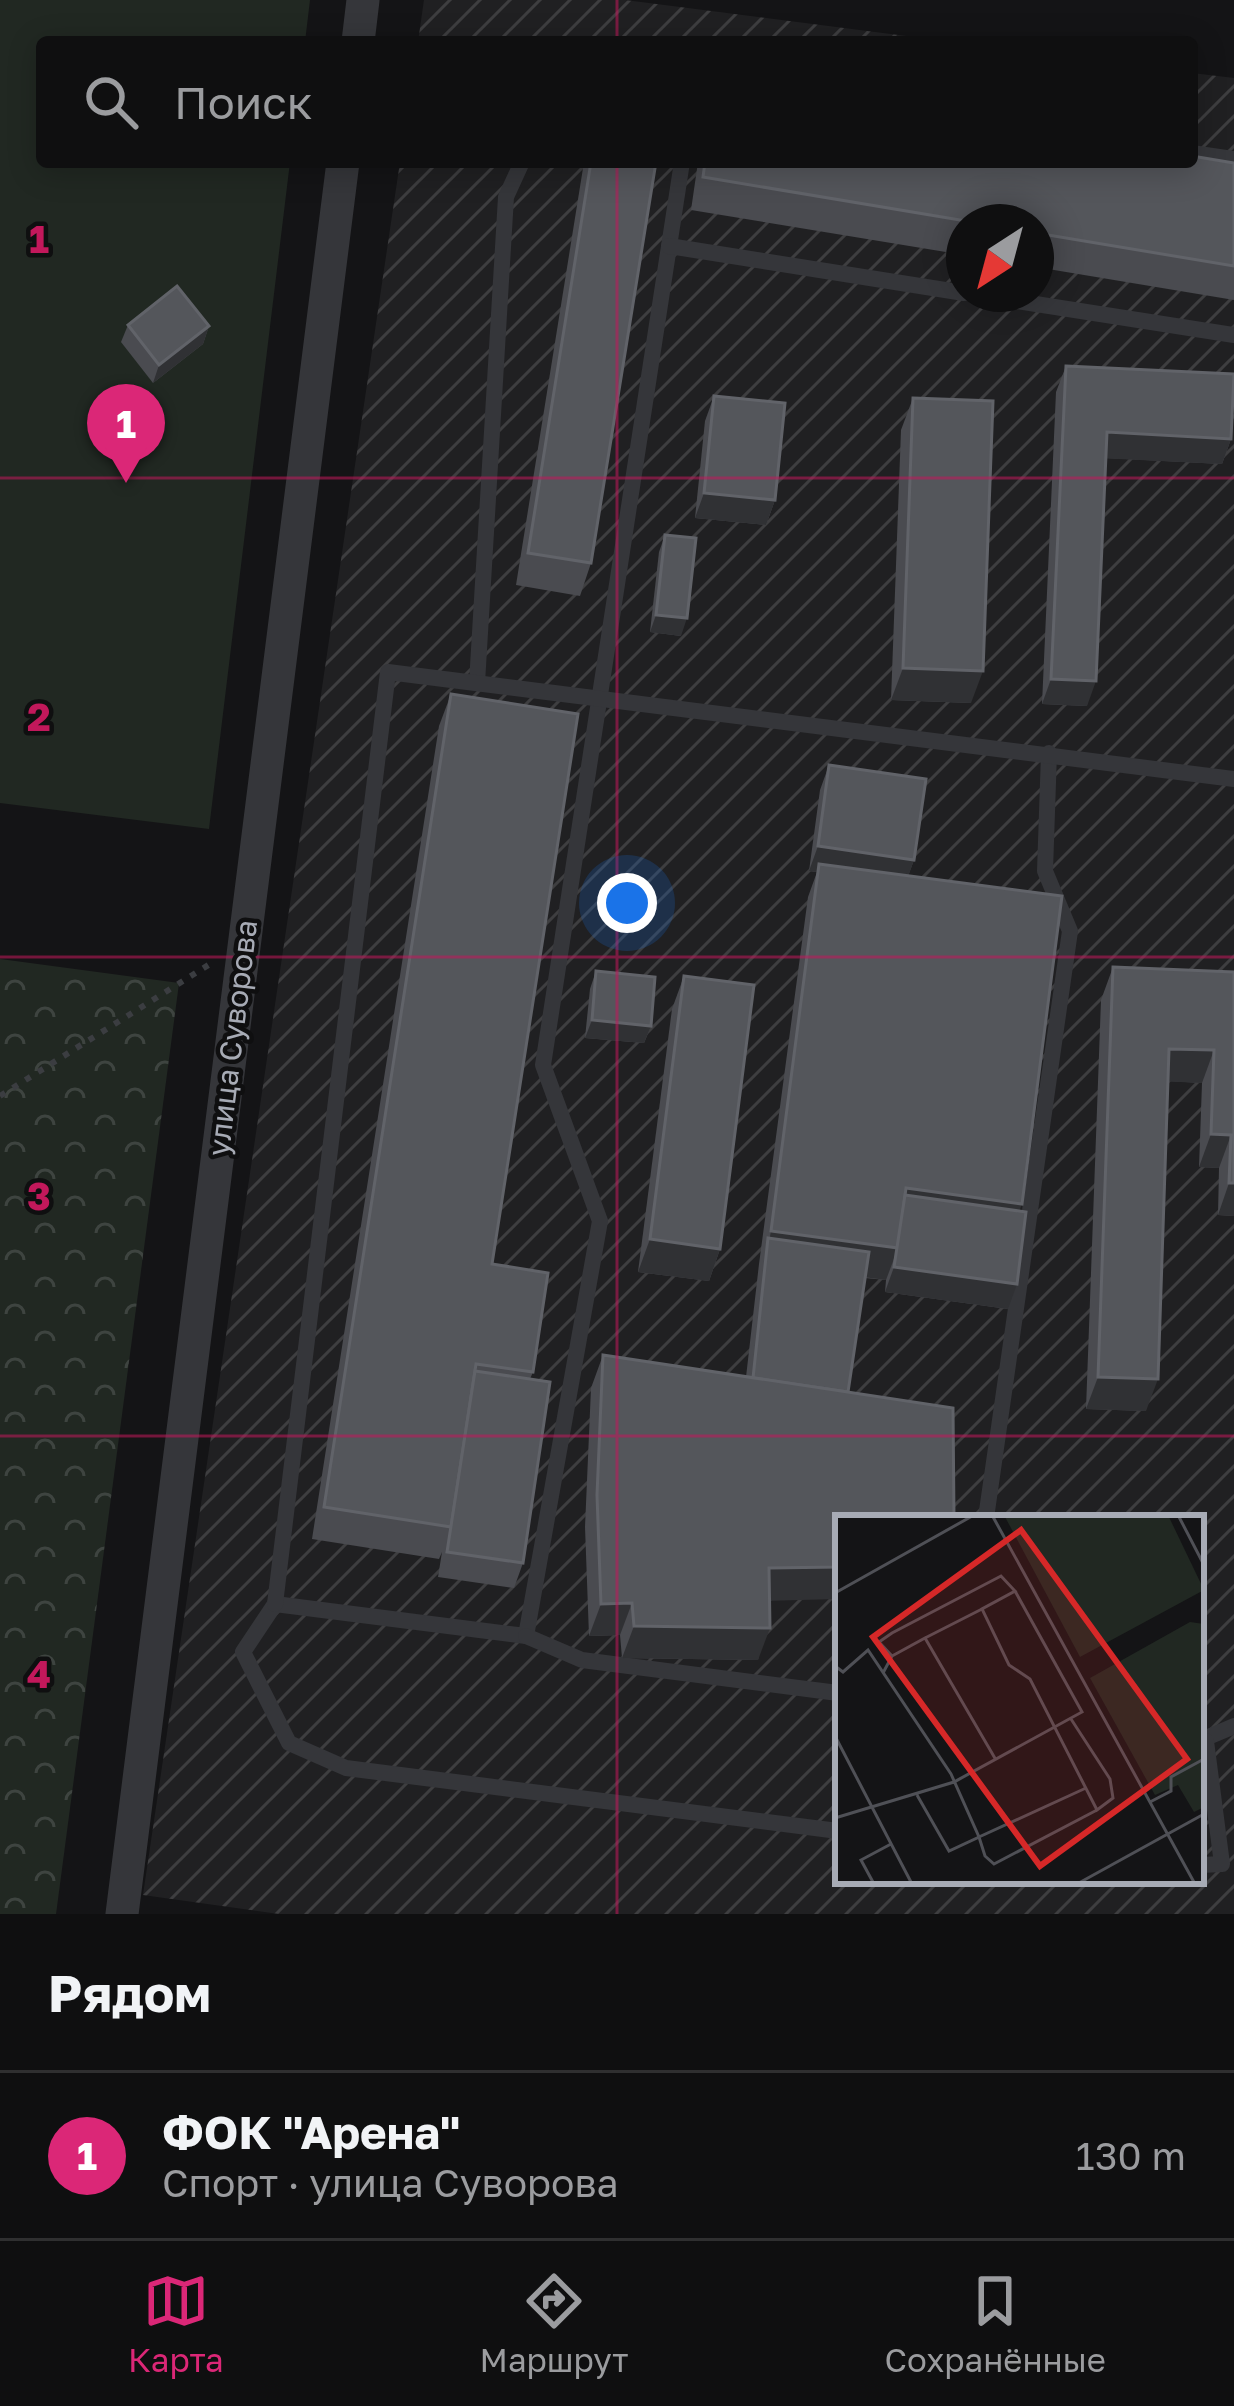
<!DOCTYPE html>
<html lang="ru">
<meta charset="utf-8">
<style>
:root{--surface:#0f0f10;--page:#1d1d1e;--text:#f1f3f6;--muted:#9b9c9f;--line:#2f2f30;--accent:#db2777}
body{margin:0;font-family:"Golos Text",sans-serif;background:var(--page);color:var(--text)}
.compass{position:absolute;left:946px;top:204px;width:108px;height:108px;border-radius:50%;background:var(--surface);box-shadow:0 6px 30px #0003;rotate:216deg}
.you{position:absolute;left:627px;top:903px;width:42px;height:42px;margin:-30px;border:9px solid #fff;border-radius:50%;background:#1a73e8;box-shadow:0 0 0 18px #1a73e833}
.badge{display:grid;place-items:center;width:78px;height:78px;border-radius:50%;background:var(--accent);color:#fff;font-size:39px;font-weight:700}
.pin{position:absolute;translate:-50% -99px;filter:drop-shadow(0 3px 6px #0008)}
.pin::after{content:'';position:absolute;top:63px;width:42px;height:36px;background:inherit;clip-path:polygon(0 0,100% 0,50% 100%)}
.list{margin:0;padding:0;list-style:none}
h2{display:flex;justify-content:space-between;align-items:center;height:156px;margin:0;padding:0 48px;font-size:51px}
h2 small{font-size:39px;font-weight:400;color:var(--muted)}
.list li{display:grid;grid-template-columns:78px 1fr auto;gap:36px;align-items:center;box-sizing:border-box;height:168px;padding:0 48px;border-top:3px solid var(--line)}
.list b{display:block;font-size:45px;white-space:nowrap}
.list p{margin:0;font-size:39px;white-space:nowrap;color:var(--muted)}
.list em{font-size:39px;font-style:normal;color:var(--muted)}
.icon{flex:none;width:66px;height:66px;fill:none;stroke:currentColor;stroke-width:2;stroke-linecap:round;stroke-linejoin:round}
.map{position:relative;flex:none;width:1234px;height:1914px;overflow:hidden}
.search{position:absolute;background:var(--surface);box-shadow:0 6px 30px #0003;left:36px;right:36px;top:36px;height:132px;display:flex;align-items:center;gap:30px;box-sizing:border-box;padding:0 42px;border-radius:12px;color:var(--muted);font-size:45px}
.sheet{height:324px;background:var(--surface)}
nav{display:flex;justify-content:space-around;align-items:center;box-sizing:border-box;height:168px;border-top:3px solid var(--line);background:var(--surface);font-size:33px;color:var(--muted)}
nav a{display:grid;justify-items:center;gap:6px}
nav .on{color:var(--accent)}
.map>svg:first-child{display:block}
.industrial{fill:url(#industrial-furrows);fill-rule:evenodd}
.green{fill:#212822}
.forest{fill:url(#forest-crowns)}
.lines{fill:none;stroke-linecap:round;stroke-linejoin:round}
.path{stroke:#3b3d41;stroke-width:6;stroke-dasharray:6 9;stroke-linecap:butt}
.lane{stroke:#35363a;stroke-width:16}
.street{stroke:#35363a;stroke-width:33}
.wall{fill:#4a4b50}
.shaded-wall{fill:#303134}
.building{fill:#54565b;stroke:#616369;stroke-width:3}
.grid{fill:none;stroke:#c2185b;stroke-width:3;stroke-opacity:0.55}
.labels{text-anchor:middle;stroke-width:9;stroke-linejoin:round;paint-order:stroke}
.street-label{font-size:30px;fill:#a7abb5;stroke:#0f0f10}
.inset-road{fill:none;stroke:#4f5056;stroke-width:3}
.view{fill:#d62828;fill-opacity:0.15;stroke:#d62828;stroke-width:6}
.inset-edge{fill:none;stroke:#a7abb5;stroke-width:6}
.grid-label{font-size:39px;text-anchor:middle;font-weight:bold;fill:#c2185b;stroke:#0f0f10;stroke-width:9;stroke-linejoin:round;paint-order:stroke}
</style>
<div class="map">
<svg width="1234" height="1914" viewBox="0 0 1234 1914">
<defs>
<pattern id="industrial-furrows" width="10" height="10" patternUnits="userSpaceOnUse" patternTransform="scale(3)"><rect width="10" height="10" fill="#202022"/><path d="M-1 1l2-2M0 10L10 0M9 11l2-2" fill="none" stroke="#3e3e40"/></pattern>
<pattern id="forest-crowns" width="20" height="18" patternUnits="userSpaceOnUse" patternTransform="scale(3)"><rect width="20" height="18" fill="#212822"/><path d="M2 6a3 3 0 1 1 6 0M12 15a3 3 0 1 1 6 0" fill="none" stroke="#3e4440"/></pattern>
</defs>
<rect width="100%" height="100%" fill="#141416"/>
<g class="industrial">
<polygon points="424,0 625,0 953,42 418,42"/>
<path d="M1192 73 1234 78V1914H279L143 1895 400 162H1192ZM964 222H1036V294H964ZM838 1518H1201V1881H838Z"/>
</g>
<polygon class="green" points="0,0 310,0 305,42 42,42 42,162 290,162 209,829 0,803"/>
<polygon class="forest" points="0,959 179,983 56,1914 0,1914"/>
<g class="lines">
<polyline class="path" points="0,1096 210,964"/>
<g class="lane">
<polyline points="1192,153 1234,159"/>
<polyline points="682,162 543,1065 600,1221 526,1636 275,1604 243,1652 289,1743 346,1768 838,1831"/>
<polyline points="669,246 964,293"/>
<polyline points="972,294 1234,335"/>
<polyline points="477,683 506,197 522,162"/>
<polyline points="986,1518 1070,931 1045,871 1049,753"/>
<polyline points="275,1604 388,672 1234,779"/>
<polyline points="526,1636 582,1660 838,1693"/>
<polyline points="1201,1740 1234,1726"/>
<polyline points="1201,1865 1222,1864 1206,1741"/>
</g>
<g class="street">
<polyline points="358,42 363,0"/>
<polyline points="122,1914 343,162"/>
</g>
</g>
<g class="wall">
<polygon points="584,162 656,162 591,563 580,596 516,585"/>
<polygon points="698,162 1234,163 1234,300 1036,267 1036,222 964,222 964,255 691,210"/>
<polygon points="128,325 209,326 203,344 153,383 121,342"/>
<polygon points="1066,366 1231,439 1222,464 1106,458 1087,706 1042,704 1056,392"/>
<polygon points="714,396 775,500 766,525 695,518 705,421"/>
<polygon points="913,398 971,703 891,700 901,430"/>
<polygon points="665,535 681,636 650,632 659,552"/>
<polygon points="451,694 492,1264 533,1372 530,1379 523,1563 514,1588 438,1577 442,1552 439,1559 312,1539 439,726"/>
<polygon points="829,765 914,860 908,876 1019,1211 1008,1309 885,1292 886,1280 865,1278 770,1600 758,1660 622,1658 620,1635 589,1636 585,1527 591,1388 603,1355 746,1377 759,1264 808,897 817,872 809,871 820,790"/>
<polygon points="1113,967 1234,972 1234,1216 1218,1215 1219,1168 1199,1167 1202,1083 1168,1081 1146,1411 1086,1409 1101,1000"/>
<polygon points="596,971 651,1026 644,1043 585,1038 590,989"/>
<polygon points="684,976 720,1249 709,1281 638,1272 672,1009"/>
</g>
<g class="shaded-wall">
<polygon points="209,326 203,344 153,383 159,365"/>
<polygon points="1107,432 1231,439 1222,464 1098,458"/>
<polygon points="704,493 775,500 766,525 695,518"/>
<polygon points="656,615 687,618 681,636 650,632"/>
<polygon points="903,668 983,671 971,703 891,700"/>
<polygon points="1051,679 1096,681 1087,706 1042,704"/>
<polygon points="818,846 914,860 905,885 819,864 817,872 809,871"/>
<polygon points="592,1020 651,1026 644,1043 585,1038"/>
<polygon points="1169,1049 1214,1050 1202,1083 1158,1081"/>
<polygon points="1211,1134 1231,1135 1219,1168 1199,1167"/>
<polygon points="1229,1183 1234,1183 1234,1216 1218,1215"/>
<polygon points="906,1188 1022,1204 1010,1236 900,1221"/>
<polygon points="771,1231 898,1248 886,1280 765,1264"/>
<polygon points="650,1239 720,1249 709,1281 638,1272"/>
<polygon points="894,1267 1017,1284 1008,1309 885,1292"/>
<polygon points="1098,1377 1158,1379 1146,1411 1086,1409"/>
<polygon points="838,1567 838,1599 757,1601 769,1568"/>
<polygon points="632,1603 620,1635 589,1636 601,1604"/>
<polygon points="634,1626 770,1628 758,1660 622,1658"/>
</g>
<g class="building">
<polygon points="1192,156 1234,163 1234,266 1036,233 1036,222 972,222 703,177 705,162 1192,162"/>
<polygon points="591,162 656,162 591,563 528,553"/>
<polygon points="177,286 209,326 159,365 128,325"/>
<polygon points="1066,366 1234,374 1231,439 1107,432 1096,681 1051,679"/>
<polygon points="714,396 785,403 775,500 704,493"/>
<polygon points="913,398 993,401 983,671 903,668"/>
<polygon points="665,535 696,538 687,618 656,615"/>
<polygon points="451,694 578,714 492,1264 548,1273 533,1372 476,1364 451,1527 324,1507"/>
<polygon points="829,765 926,779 914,860 818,846"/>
<polygon points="819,864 1062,896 1022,1204 906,1188 898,1248 771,1231"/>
<polygon points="1113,967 1234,972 1234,1183 1229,1183 1231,1135 1211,1134 1214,1050 1169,1049 1158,1379 1098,1377"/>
<polygon points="596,971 655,977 651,1026 592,1020"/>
<polygon points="684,976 754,985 720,1249 650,1239"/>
<polygon points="905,1195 1026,1212 1017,1284 894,1267"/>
<polygon points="768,1238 869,1252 848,1392 753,1378"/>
<polygon points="603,1355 953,1408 954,1518 838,1518 838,1567 769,1568 770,1628 634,1626 632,1603 601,1604 597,1495"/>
<polygon points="475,1371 550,1382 523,1563 447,1552"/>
</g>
<path class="grid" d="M617 0V42M617 162V1914M0 478H1234M0 957H1234M0 1436H1234"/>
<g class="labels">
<g class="street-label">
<text transform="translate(233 1038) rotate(-83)" y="10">улица Суворова</text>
</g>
</g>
<g transform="translate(835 1515)">
<rect width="369" height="369" fill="#141416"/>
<path d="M355 107 369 109V292L359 297 343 270 320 280 255 163Z" fill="#212822"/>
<path d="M169 0H333L369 75 245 142Z" fill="#212822"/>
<path class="inset-road" d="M157 0 360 369M343 0 369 50M0 78 139 0M90 123 147 94M57 141 44 127 57 118 166 61 180 76 147 94 174 150 195 164 262 295 278 283 275 264 236 204M0 151 8 157 33 135 116 259 144 322 114 336 82 280M48 158 57 141 90 123 161 245M0 221 77 369M251 273 144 322 150 341 159 349 262 295M315 287 336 276V262L369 244M0 303 119 267 247 197 180 76M39 369 26 345 56 329M242 369 369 299"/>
<path class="view" d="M186 15 352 244 205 351 38 122Z"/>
<rect width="369" height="369" class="inset-edge"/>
</g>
<g class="grid-label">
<text x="39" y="253">1</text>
<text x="39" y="731">2</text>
<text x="39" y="1210">3</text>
<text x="39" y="1688">4</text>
</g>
</svg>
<svg class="compass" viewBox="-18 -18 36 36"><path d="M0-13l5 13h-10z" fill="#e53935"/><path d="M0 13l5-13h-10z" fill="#9b9c9f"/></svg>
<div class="you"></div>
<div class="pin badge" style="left:126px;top:483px">1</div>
<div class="search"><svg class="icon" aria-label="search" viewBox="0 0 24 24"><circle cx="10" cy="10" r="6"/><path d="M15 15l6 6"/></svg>Поиск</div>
</div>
<section class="sheet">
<h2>Рядом<small></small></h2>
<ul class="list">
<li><span class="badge">1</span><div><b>ФОК &quot;Арена&quot;</b><p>Спорт · улица Суворова</p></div><em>130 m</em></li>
</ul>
</section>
<nav>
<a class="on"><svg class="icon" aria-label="map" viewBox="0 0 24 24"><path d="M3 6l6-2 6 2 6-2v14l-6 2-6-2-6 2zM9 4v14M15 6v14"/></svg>Карта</a>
<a><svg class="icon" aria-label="directions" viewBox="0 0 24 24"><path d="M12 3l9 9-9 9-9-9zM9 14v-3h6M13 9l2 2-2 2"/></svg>Маршрут</a>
<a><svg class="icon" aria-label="saved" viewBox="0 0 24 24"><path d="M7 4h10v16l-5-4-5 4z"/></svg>Сохранённые</a>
</nav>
